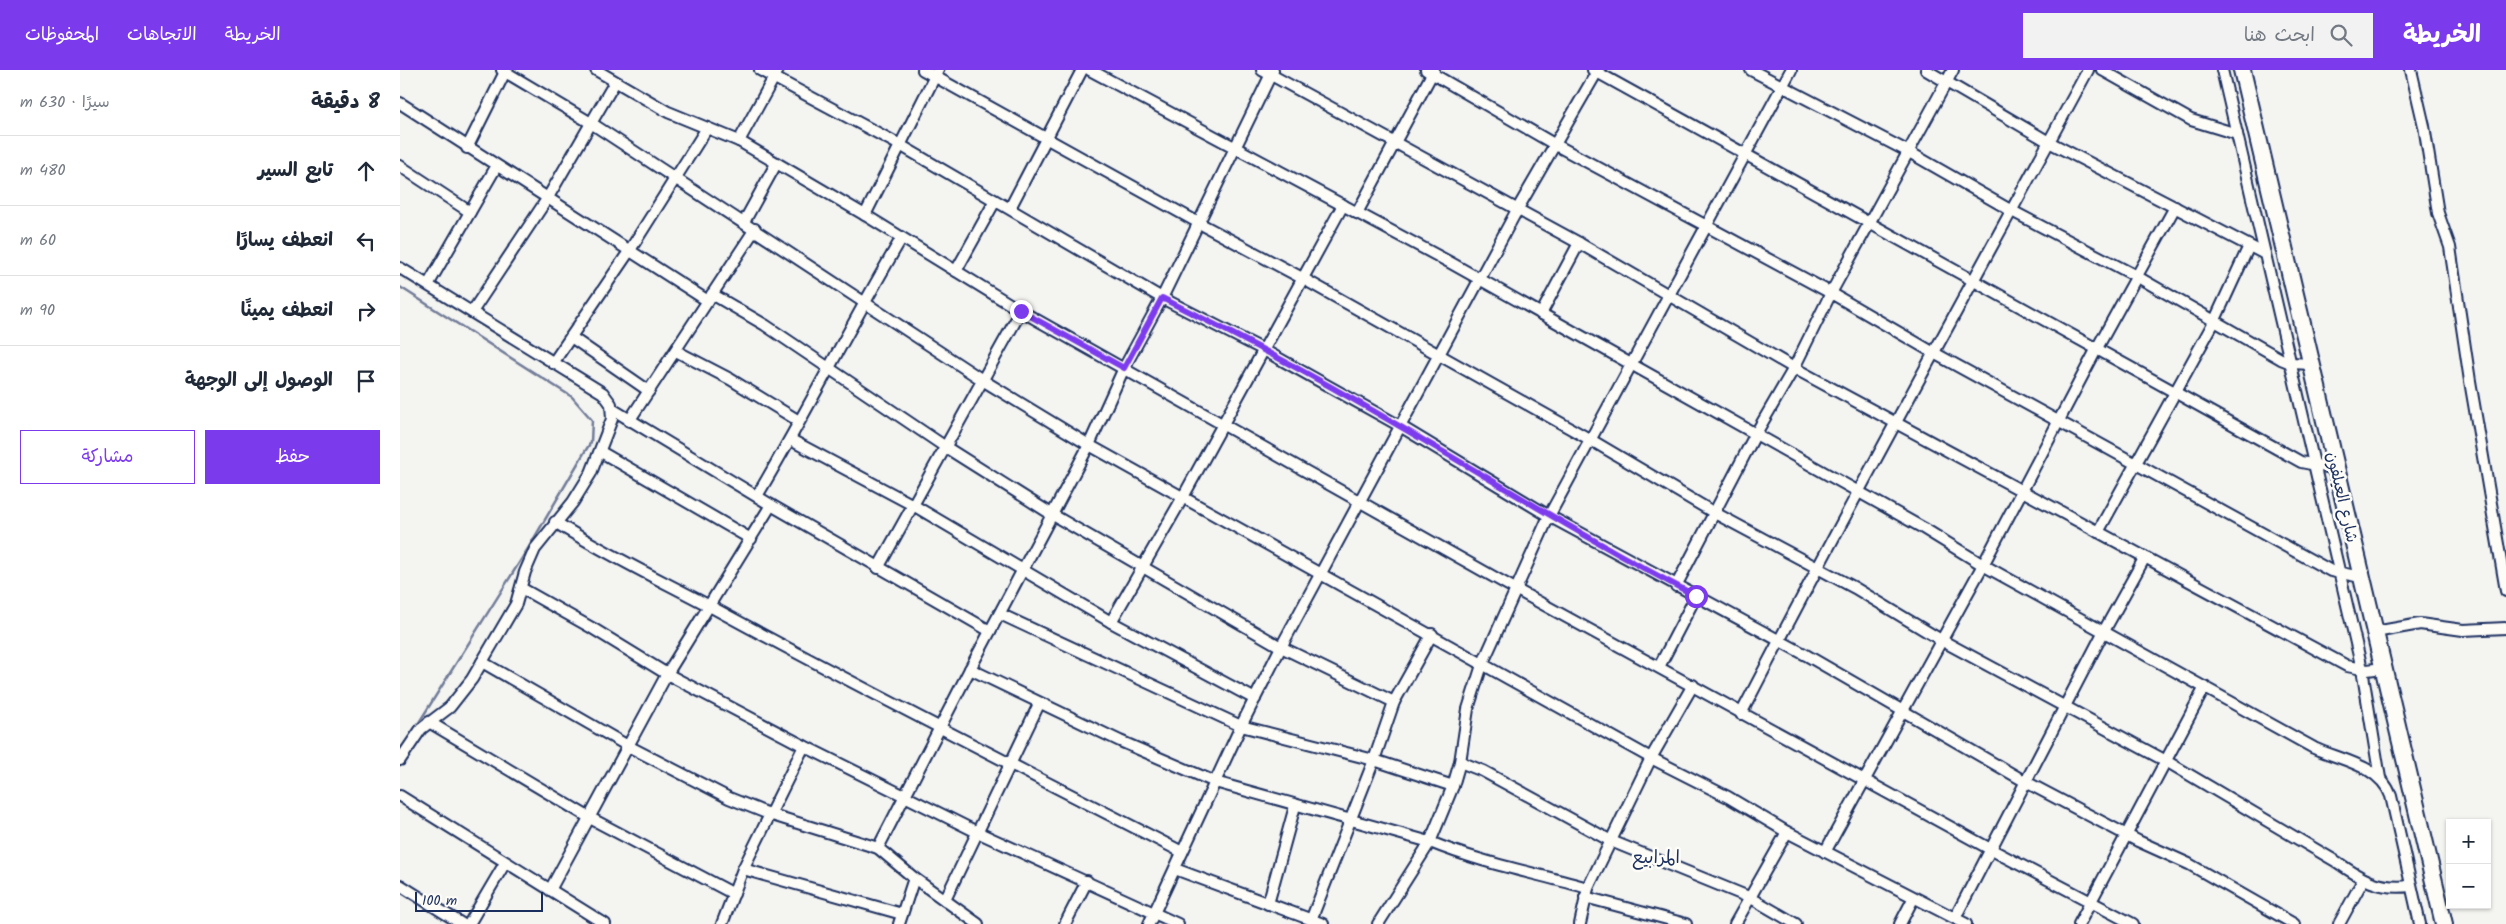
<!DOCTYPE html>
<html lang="ar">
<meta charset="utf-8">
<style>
:root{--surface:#fff;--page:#f2f2f3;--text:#1f2937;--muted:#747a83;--line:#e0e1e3;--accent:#7c3aed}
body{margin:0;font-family:Kalam,"Playpen Sans Arabic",sans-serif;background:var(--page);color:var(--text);direction:rtl}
.controls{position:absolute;right:15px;bottom:15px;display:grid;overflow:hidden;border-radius:0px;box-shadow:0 1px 4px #0004}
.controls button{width:45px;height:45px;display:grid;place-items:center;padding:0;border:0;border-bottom:1px solid var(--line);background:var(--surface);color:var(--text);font:25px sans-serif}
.scale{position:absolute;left:15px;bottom:12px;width:128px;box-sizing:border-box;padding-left:5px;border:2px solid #1b2f5e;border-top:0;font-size:14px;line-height:18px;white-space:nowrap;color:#1b2f5e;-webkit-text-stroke:4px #fdfcf7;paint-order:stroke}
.stop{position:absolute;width:15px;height:15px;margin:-11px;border:4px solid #7c3aed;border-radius:50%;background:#fff}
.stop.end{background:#7c3aed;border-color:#fff;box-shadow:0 1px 5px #0008}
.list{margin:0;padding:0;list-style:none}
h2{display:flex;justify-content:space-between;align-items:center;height:65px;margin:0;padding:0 20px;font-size:21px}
h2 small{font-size:16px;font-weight:400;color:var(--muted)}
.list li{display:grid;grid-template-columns:32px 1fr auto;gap:15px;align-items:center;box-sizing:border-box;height:70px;padding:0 20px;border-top:1px solid var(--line)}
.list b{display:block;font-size:19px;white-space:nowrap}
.list em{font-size:16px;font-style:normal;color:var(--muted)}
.actions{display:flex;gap:10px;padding:15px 20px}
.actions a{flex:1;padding:11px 0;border:1px solid var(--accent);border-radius:0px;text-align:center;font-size:18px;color:var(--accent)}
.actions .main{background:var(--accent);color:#fff}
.icon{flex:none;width:28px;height:28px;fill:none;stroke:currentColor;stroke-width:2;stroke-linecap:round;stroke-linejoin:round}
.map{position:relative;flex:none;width:2106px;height:854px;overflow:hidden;direction:ltr}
header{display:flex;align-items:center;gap:30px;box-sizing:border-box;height:70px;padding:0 25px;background:var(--accent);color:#fff}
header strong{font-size:24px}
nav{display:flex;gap:28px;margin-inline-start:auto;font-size:18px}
.search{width:350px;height:45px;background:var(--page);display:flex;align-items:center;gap:12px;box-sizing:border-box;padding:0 18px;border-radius:0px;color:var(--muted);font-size:19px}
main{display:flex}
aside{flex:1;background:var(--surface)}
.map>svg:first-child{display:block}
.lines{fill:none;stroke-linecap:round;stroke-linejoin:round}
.stream{stroke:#717c98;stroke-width:2.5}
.minor-casing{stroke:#1b2f5e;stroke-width:14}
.trunk-casing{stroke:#1b2f5e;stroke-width:20}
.minor{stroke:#fdfcf7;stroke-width:10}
.trunk{stroke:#fdfcf7;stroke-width:16}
.route{stroke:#7c3aed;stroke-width:6}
.labels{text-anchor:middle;stroke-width:5;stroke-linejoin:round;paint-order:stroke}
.street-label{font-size:16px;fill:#1b2f5e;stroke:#fdfcf7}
.neighbourhood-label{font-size:18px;fill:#1b2f5e;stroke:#fdfcf7}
</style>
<header>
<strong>الخريطة</strong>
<div class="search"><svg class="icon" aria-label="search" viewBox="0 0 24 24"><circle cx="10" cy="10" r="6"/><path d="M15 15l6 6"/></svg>ابحث هنا</div>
<nav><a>الخريطة</a><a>الاتجاهات</a><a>المحفوظات</a></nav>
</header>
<main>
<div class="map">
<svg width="2106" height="854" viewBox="0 0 2106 854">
<rect width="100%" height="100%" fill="#f4f4f1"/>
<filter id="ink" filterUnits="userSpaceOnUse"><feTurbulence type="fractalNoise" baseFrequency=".02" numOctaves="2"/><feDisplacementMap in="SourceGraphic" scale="10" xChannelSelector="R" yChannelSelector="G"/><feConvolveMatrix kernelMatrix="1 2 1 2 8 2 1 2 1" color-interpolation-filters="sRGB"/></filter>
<g filter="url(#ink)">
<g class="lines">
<polyline class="stream" points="0,217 172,327 192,350 191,372 184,383 129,477 8,670"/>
<defs>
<g id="minor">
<polyline points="102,0 191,53 584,311 689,375 1251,688 1328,727 1387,762 1566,854"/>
<polyline points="196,0 268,42 339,71 465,145 621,241 1117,520 1592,780 1733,854"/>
<polyline points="360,0 500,75 762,228 862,279 1000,356 1149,446 1406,585 1626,712 1738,771 1789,794 1894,854"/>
<path d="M523 0 799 153 902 208 1191 370 1313 442 1455 518 1541 570 1766 691 1937 792C1961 809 1979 820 2010 816"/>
<path d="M690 0 1051 193 1523 458 1583 495 1914 678C1940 690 1980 695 1991 726L2020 854"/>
<polyline points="862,0 1179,173 1394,298 1947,596 1967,600 1983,598"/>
<polyline points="1026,0 1154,74 1431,223 1534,283 1931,501 1961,507"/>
<polyline points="1193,0 1901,392 1936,399"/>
<polyline points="1351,0 1509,82 1612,141 1736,206 1881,289 1891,293 1912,294"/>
<polyline points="1526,0 1649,72 1865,184"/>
<polyline points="1702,0 1791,50 1837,64"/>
<polyline points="1822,0 1962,599 1980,708"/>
<polyline points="2011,0 2024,56 2038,143 2050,177 2070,311 2106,521"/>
<polyline points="0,33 308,231"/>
<polyline points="339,71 378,0"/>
<polyline points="67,78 105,2"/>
<polyline points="0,96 70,142"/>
<polyline points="610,138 682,0"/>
<polyline points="957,143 1034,0"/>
<polyline points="465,145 538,0"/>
<polyline points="344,152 376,94"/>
<polyline points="0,198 203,323 211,334 212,349 191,403 173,432 135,479 125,502 116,534 72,609 50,637 21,659 0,690"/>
<polyline points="556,201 595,131"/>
<polyline points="28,215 96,97"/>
<polyline points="312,224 365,255 547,378 653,445 881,577 994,632"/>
<polyline points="72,242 147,129 215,12"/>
<polyline points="1141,244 1179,173"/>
<polyline points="171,267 249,321"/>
<polyline points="276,281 330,309 399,351"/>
<polyline points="153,293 230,180 307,58"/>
<polyline points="212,339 371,435 590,561"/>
<polyline points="229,351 355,159"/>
<polyline points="391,370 513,435 711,552 855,629"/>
<polyline points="201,382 351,469"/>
<path d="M357 426C407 342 451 254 501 169"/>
<path d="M155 452C207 485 263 511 317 540 471 624 627 702 782 782"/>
<polyline points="1698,462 1814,252 1849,176"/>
<polyline points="478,498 621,241"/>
<polyline points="1276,516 1355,365 1394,298 1431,223 1553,0"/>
<polyline points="121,518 192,558 267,604 404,676 577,762 778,854"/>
<polyline points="600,544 841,656 974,690 1053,716"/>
<polyline points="711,552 783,427 943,135"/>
<polyline points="1975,562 2020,554 2063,560 2106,558"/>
<polyline points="82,592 228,676 329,728 369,744 478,778 514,808 578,854"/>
<polyline points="1259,597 1296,526"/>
<path d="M570 599 720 671 815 712 1030 772C1081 793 1135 803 1188 818"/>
<path d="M1341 644C1453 427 1572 214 1688 0"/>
<polyline points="29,652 190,748 334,824"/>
<polyline points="1060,692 1083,701 1211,771 1351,828 1396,854"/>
<polyline points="0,726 205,854"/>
<polyline points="478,778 570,599 689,375 724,298 762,228 873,0"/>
<polyline points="1425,782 1583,495 1696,280 1775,137"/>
<polyline points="343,799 502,844"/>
<polyline points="775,799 923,854"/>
<polyline points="0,815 62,854"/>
<polyline points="150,820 267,604 371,435"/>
<polyline points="1185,827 1286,854"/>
<polyline points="545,830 639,634"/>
<polyline points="868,834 895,736"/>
<polyline points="1555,848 1704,561 1745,487"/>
<polyline points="911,850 974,690 994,632 1032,564"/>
<polyline points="69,854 105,793"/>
<polyline points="322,854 343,799 404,676"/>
<polyline points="499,854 514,808"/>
<polyline points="665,854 687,811"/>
<polyline points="749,854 841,656 881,577 1117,140 1198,0"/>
<polyline points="978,854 1030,772 1053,716 1060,692 1068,639 1082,595 1149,446 1391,0"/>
<polyline points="1180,854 1188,818 1251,688 1293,615"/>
<polyline points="1335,854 1387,762"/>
<polyline points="1500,854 1513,829"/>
<polyline points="1679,854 1805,617"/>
<polyline points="1939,854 1963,810"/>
</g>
<polyline id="trunk" points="1842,0 2044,854"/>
</defs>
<use href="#minor" class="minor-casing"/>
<use href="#trunk" class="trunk-casing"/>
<use href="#minor" class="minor"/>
<use href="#trunk" class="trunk"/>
</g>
</g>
<g class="lines" filter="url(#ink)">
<path class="route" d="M621 241 724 298 762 228C843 268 923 311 1001 357 1099 414 1195 474 1296 526"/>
</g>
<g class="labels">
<g class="street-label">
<text transform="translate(1943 427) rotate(77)" y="6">شارع العيلفون</text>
</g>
<g class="neighbourhood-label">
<text x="1256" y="793">المرابيع</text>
</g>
</g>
</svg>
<div class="controls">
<button>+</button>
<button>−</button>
</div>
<div class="scale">100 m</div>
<div class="stop" style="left:1296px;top:526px"></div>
<div class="stop end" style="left:621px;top:241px"></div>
</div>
<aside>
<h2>8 دقيقة<small>سيرًا · 630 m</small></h2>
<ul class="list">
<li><svg class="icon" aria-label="ahead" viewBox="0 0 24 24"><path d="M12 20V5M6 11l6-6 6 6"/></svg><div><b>تابع السير</b></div><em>480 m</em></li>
<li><svg class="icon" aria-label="left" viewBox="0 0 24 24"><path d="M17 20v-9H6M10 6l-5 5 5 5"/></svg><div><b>انعطف يسارًا</b></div><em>60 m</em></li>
<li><svg class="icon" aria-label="right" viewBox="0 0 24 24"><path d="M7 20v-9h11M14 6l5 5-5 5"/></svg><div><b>انعطف يمينًا</b></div><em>90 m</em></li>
<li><svg class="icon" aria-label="arrive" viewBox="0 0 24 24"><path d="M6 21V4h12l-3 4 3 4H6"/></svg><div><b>الوصول إلى الوجهة</b></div></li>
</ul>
<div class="actions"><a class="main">حفظ</a><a>مشاركة</a></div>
</aside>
</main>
